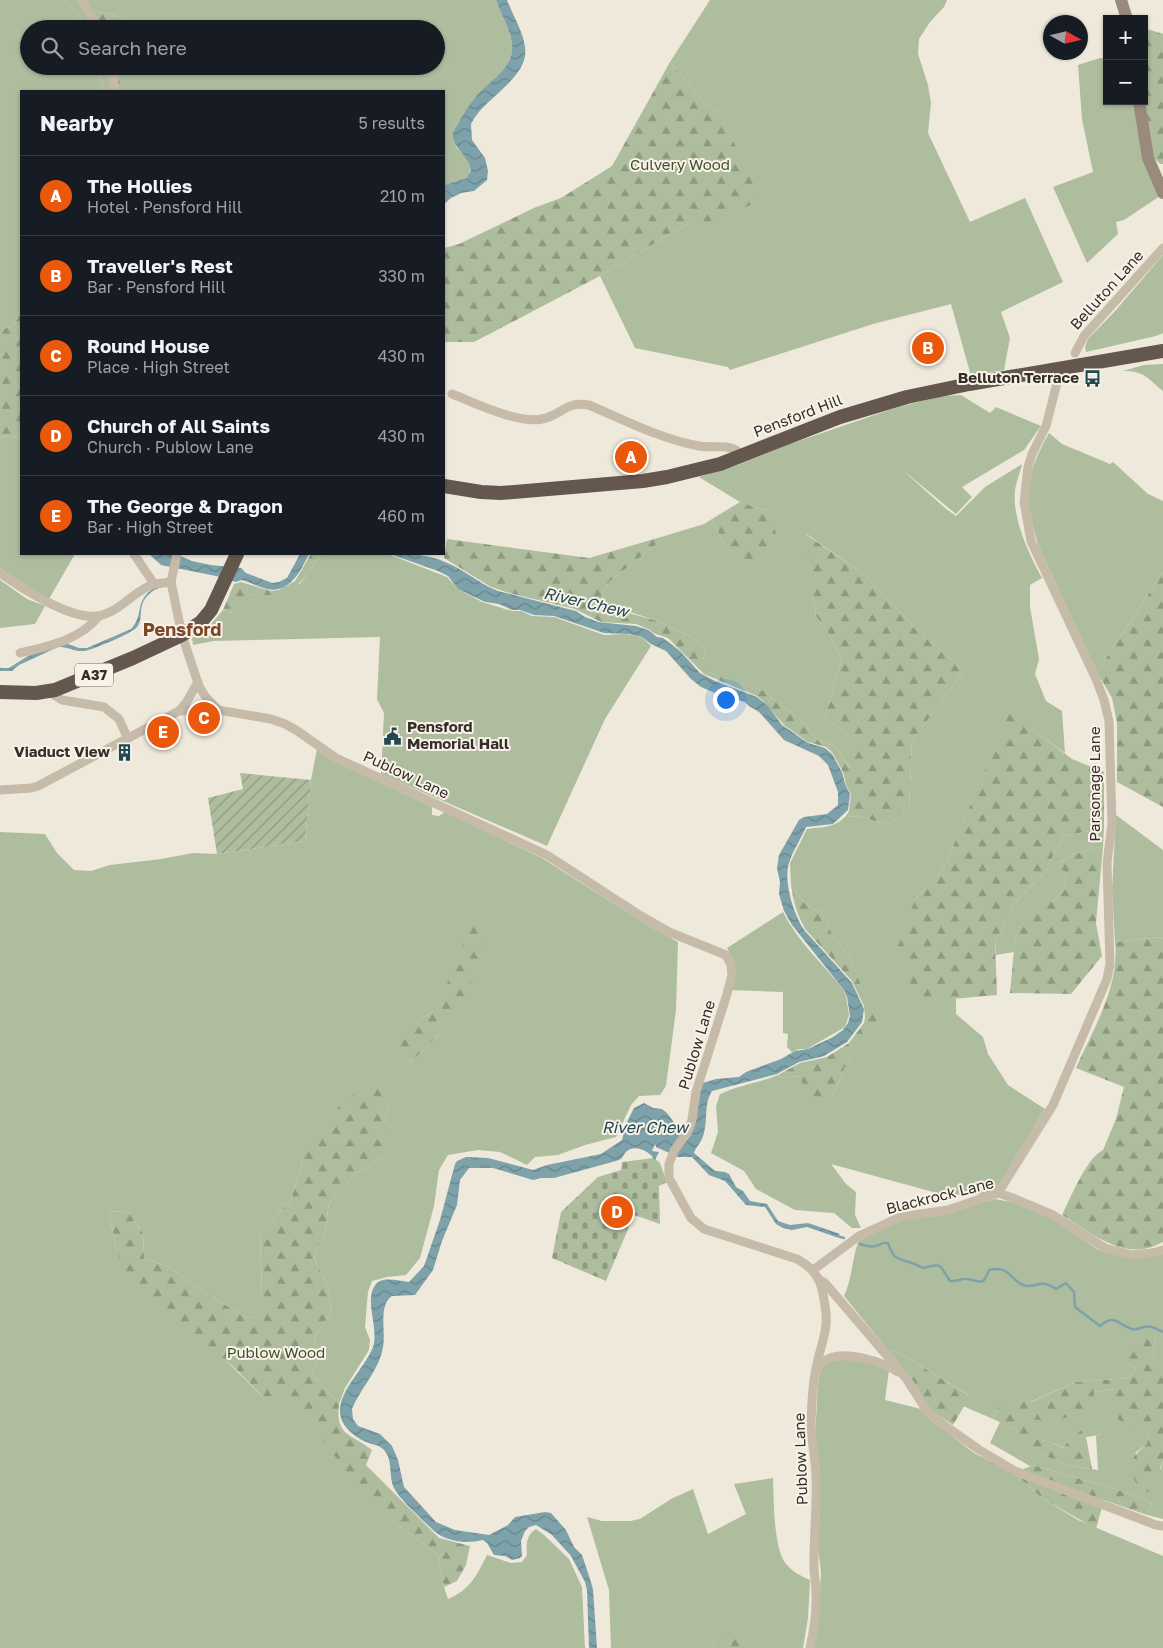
<!DOCTYPE html>
<meta charset="utf-8">
<style>
:root{--surface:#171b24;--page:#20242c;--text:#f1f3f6;--muted:#9ea1a6;--line:#363941;--accent:#ea580c}
body{margin:0;font-family:"Golos Text",sans-serif;background:var(--page);color:var(--text)}
.controls{position:absolute;right:15px;top:15px;display:grid;overflow:hidden;border-radius:0px;box-shadow:0 1px 4px #0004}
.controls button{width:45px;height:45px;display:grid;place-items:center;padding:0;border:0;border-bottom:1px solid var(--line);background:var(--surface);color:var(--text);font:25px sans-serif}
.compass{position:absolute;left:1043px;top:15px;width:45px;height:45px;border-radius:50%;background:var(--surface);box-shadow:0 1px 4px #0004;rotate:98deg}
.you{position:absolute;left:725px;top:699px;width:18px;height:18px;margin:-12px;border:4px solid #fff;border-radius:50%;background:#1a73e8;box-shadow:0 0 0 8px #1a73e833}
.badge{display:grid;place-items:center;width:32px;height:32px;border-radius:50%;background:var(--accent);color:#fff;font-size:16px;font-weight:700}
.pin{position:absolute;translate:-50% -50%;border:2px solid #fff;box-shadow:0 1px 5px #0006}
.list{margin:0;padding:0;list-style:none}
h2{display:flex;justify-content:space-between;align-items:center;height:65px;margin:0;padding:0 20px;font-size:21px}
h2 small{font-size:16px;font-weight:400;color:var(--muted)}
.list li{display:grid;grid-template-columns:32px 1fr auto;gap:15px;align-items:center;box-sizing:border-box;height:80px;padding:0 20px;border-top:1px solid var(--line)}
.list b{display:block;font-size:19px;white-space:nowrap}
.list p{margin:0;font-size:16px;white-space:nowrap;color:var(--muted)}
.list em{font-size:16px;font-style:normal;color:var(--muted)}
.icon{flex:none;width:28px;height:28px;fill:none;stroke:currentColor;stroke-width:2;stroke-linecap:round;stroke-linejoin:round}
.map{position:relative;flex:none;width:1163px;height:1648px;overflow:hidden}
.search{position:absolute;background:var(--surface);box-shadow:0 1px 4px #0004;left:20px;top:20px;width:425px;height:55px;display:flex;align-items:center;gap:12px;box-sizing:border-box;padding:0 18px;border-radius:28px;color:var(--muted);font-size:19px}
.panel{position:absolute;background:var(--surface);box-shadow:0 1px 4px #0004;left:20px;top:90px;width:425px;height:465px;border-radius:0px}
.map>svg:first-child{display:block}
.green{fill:#aebd9d;fill-rule:evenodd}
.forest{fill:url(#forest-firs)}
.cemetery{fill:url(#cemetery-stones)}
.garden{fill:url(#garden-furrows)}
.water{fill:url(#water-waves)}
.lines{fill:none;stroke-linecap:round;stroke-linejoin:round}
.stream{stroke:#7ea2aa;stroke-width:2.5}
.minor{stroke:#c6baa9;stroke-width:9}
.secondary{stroke:#9a8a7b;stroke-width:12}
.trunk{stroke:#64584e;stroke-width:14}
.labels{text-anchor:middle;stroke-width:4;stroke-linejoin:round;paint-order:stroke}
.shield{fill:#f8f2e8;stroke:#6f6962;stroke-width:1}
.shield-label{font-size:14px;font-weight:bold;fill:#342e28}
.park-label{font-size:15px;fill:#3f502e;stroke:#f8f2e8}
.street-label{font-size:15px;fill:#342e28;stroke:#f8f2e8}
.poi-label{font-size:15px;font-weight:bold;fill:#342e28;stroke:#f8f2e8;text-anchor:end}
.water-label{font-size:16px;font-style:italic;fill:#224852;stroke:#f8f2e8}
.quarter-label{font-size:18px;font-weight:bold;fill:#7c4729;stroke:#f8f2e8}
</style>
<div class="map">
<svg width="1163" height="1648" viewBox="0 0 1163 1648">
<defs>
<pattern id="forest-firs" width="22" height="20" patternUnits="userSpaceOnUse" patternTransform="scale(1.25)"><rect width="22" height="20" fill="#aebd9d"/><path d="M5 1l3.5 6h-7zM16 11l3.5 6h-7z" fill="#8e9a80"/></pattern>
<pattern id="cemetery-stones" width="16" height="16" patternUnits="userSpaceOnUse" patternTransform="scale(1.25)"><rect width="16" height="16" fill="#aebd9d"/><path d="M2 7V4a2 2 0 0 1 4 0v3zM10 15v-3a2 2 0 0 1 4 0v3z" fill="#8e9a80"/></pattern>
<pattern id="garden-furrows" width="10" height="10" patternUnits="userSpaceOnUse" patternTransform="scale(1.25)"><rect width="10" height="10" fill="#aebd9d"/><path d="M-1 1l2-2M0 10L10 0M9 11l2-2" fill="none" stroke="#8e9a80"/></pattern>
<pattern id="water-waves" width="16" height="10" patternUnits="userSpaceOnUse" patternTransform="scale(1.25)"><rect width="16" height="10" fill="#7ea2aa"/><path d="M0 5q4-4 8 0t8 0" fill="none" stroke="#68848a"/></pattern>
</defs>
<rect width="100%" height="100%" fill="#efe9dc"/>
<g class="green">
<polygon points="0,0 63,0 80,17 85,29 29,29 29,66 98,66 104,91 21,91 21,312 13,326 0,330"/>
<path d="M87 0H496C501 15 510 28 512 44 515 69 488 82 474 99 465 109 460 121 453 132L456 147 467 158 471 167 468 178 444 185V91H129V66H436V29H122L120 17 95 11Z"/>
<polygon points="710,0 947,0 944,7 930,22 919,39 918,54 928,85 931,103 928,133 970,222 1025,198 1063,282 1001,312 1010,338 1004,370 971,376 951,304 873,324 730,370 728,367 635,348 600,276 687,224 710,224 720,113 703,102 670,62"/>
<polygon points="1100,58 1107,58 1107,101 1134,101 1160,196 1124,220 1116,222 1118,234 1087,263 1053,187 1093,172 1082,119 1078,65"/>
<polygon points="1163,255 1163,333 1156,336 1086,352 1085,347 1088,339 1116,310"/>
<path d="M1163 364V391C1147 378 1145 371 1123 371L1144 365Z"/>
<path d="M961 395 990 413 996 407 1041 426 1024 450 962 487 972 497 956 514 899 467 945 508 956 516 985 487 1022 464C1020 473 1016 482 1015 491 1012 518 1029 555 1042 578L1030 585V607L1039 659 1035 674 1046 701 1062 711 1065 753 1009 713 944 868 915 900 951 999 956 998V1014L983 1037 988 1054 1008 1085 1045 1109 995 1191 987 1194 944 1195 831 1164 846 1184 856 1192 855 1215 861 1228H852L834 1213 795 1210 756 1189 744 1171 711 1153 718 1132 716 1106 720 1094C739 1085 759 1083 778 1075L781 1078 799 1076 832 1097 849 1058 881 1016 869 1006 850 957 834 938 822 913 805 904 791 884 790 863 807 829C822 827 835 828 846 816L862 817 888 825 909 808 912 741 964 671 916 629 865 575 805 533 816 616 830 636 842 659 825 716 851 739V769L836 747 816 739 801 719 777 703 764 691 701 670 705 650 698 640 658 621 633 613 603 606 602 593 610 581 668 535 704 524 712 519 725 546 771 512 740 502 699 477 740 464 790 444 895 408 942 396Z"/>
<path d="M1049 433 1062 444 1110 464 1113 462 1148 494 1163 501V572L1097 672 1038 545C1033 528 1025 497 1029 480 1033 464 1041 447 1049 433Z"/>
<polygon points="12,436 21,440 21,554 75,554 49,599 34,593 0,568 0,437"/>
<polygon points="321,554 388,554 447,577 458,589 482,602 512,611 521,611 532,616 554,617 604,635 626,634 637,636 643,638 651,646 605,719 547,846 381,774 384,713 377,699 380,637 213,641 193,645 192,638 206,630 223,610 232,613 250,594 262,595 300,584"/>
<polygon points="0,580 27,599 45,606 35,624 0,628"/>
<path d="M317 749 338 763 432 807V815L439 816 445 812 542 858 644 923 678 942 676 1010 666 1086 660 1095 639 1096 631 1105 616 1137 585 1145 558 1155 535 1157 527 1165 500 1152 478 1150 448 1155 439 1170 434 1206 420 1258 406 1275 387 1277 372 1281 368 1292 365 1327 370 1340 369 1350 345 1388 339 1404 312 1373 318 1356 314 1340 331 1311 329 1289 314 1258 325 1232 329 1203 353 1176 383 1157 384 1123 389 1102 303 1159 291 1200 260 1233 262 1292 260 1316 247 1318 202 1291 171 1268 144 1258 143 1233 128 1211 109 1212 117 1253 264 1398 288 1392 315 1430 393 1521 438 1555 444 1587 448 1599C470 1590 477 1575 487 1555L511 1563 522 1562 527 1555C526 1545 526 1535 536 1529L543 1534 569 1559 582 1587 585 1648H0V832L45 834 57 853 74 870 91 871 110 865 161 859 193 853 217 854 305 841 311 780ZM449 981 455 1019 411 1062 399 1052 417 1021 436 1010Z"/>
<polygon points="1116,815 1163,850 1163,939 1160,937 1115,942 1112,890"/>
<polygon points="1104,828 1103,846 1072,855 1059,863 1066,874 1065,889 1055,900 1029,913 1015,938 1014,952 996,955 995,942 1017,900 1047,870 1054,853 1064,836"/>
<path d="M783 912C798 942 823 964 843 989L846 996 849 1015 845 1027 807 1049H799L792 1052 787 1047 788 1034 783 1033V992L731 990 735 963 727 948Z"/>
<path d="M995 1199 1011 1202 1052 1218 1097 1249 1108 1253H1163V1360H1155L1153 1352 1156 1336 1125 1362 1136 1368 1129 1378 1076 1382 1030 1402 996 1410 993 1419 963 1406 969 1395 901 1354 887 1349 844 1296C852 1279 852 1260 858 1242L888 1224 902 1219 939 1216Z"/>
<polygon points="846,1359 857,1360 889,1370 885,1400 921,1409 931,1420 974,1453 1014,1473 1042,1498 1078,1520 1163,1556 1163,1648 813,1648 818,1622 821,1572 817,1540 815,1437 818,1385 820,1371 829,1362"/>
<polygon points="1117,1389 1148,1434 1147,1444 1135,1453 1161,1469 1163,1460 1163,1519 1147,1515 1152,1503 1135,1495 1033,1465 1030,1466 990,1443 1000,1422 1017,1430 1014,1441 1066,1465 1098,1470 1096,1436 1100,1435 1104,1428 1069,1440 1065,1448 1047,1441 1036,1439 1031,1419 1094,1392"/>
<path d="M773 1478C774 1499 773 1551 787 1565 793 1572 801 1576 810 1580L808 1618 803 1648H744V1644L716 1639 711 1648H611L609 1590 587 1517 602 1521H630L640 1519 671 1499 693 1489 708 1534 746 1514 734 1484Z"/>
</g>
<g class="forest">
<polygon points="63,0 87,0 95,11 120,17 122,29 85,29 80,17"/>
<polygon points="1144,28 1163,34 1163,164 1160,164 1153,157 1144,101"/>
<polygon points="670,62 703,102 720,113 761,200 710,224 687,224 600,276 474,342 444,342 444,248 459,244 536,207 561,198 612,166"/>
<polygon points="98,66 129,66 129,91 104,91"/>
<polygon points="21,312 21,440 12,436 0,437 0,330 13,326"/>
<polygon points="740,502 771,512 776,534 760,559 745,565 725,546 712,519"/>
<polygon points="804,533 865,575 916,629 964,671 912,741 909,808 888,825 862,817 846,816 849,811 851,794 846,785 843,772 832,752 826,747 808,742 785,726 763,701 757,696 704,674 668,638 653,633 650,630 636,624 601,622 575,609 509,593 491,587 444,558 447,539 589,558 668,535 610,581 602,593 603,606 658,621 698,640 705,650 702,670 764,691 777,703 801,719 816,739 836,747 850,768 851,739 825,716 842,659 830,636 816,616"/>
<path d="M311 554H321C298 587 294 599 250 594L245 608 232 613 223 610 234 584 241 582 271 591 279 590 295 581Z"/>
<polygon points="1163,572 1163,807 1117,782 1117,723 1112,698 1097,672"/>
<polygon points="1009,712 1072,759 1104,772 1104,828 1064,836 1054,853 1047,870 1017,900 995,942 997,995 951,999 918,1003 897,949 915,900 944,868"/>
<polygon points="1103,846 1096,923 1102,956 1071,994 1010,993 1015,938 1029,912 1055,900 1065,889 1066,874 1058,864 1072,855"/>
<path d="M791 884 805 904 822 913 834 938 850 957 869 1005 882 1016 849 1058 832 1097 812 1103 799 1076 781 1078 778 1075 800 1063 827 1057 849 1043 864 1023 865 1017 864 1006 852 981 806 930C797 915 793 901 791 884Z"/>
<polygon points="472,924 489,931 472,979 455,1019 411,1062 399,1052 399,1043 417,1021 436,1010"/>
<path d="M1160 937 1163 939V1242C1158 1244 1153 1247 1148 1248 1117 1256 1087 1230 1062 1215 1070 1199 1087 1157 1103 1150L1116 1119 1124 1087 1076 1068C1093 1029 1120 987 1115 942Z"/>
<path d="M384 1083 389 1101 384 1123 392 1147 383 1157 353 1176 329 1203 325 1232 314 1258 329 1289 331 1311 314 1340 318 1356 312 1373 339 1404C335 1437 352 1434 372 1450L366 1465 439 1538 470 1546 466 1565 457 1581 444 1587 438 1555 393 1521 366 1497 315 1430 288 1393 264 1398 235 1368 133 1285 117 1253 109 1212 128 1211 143 1233 144 1258 171 1268 202 1291 247 1318 259 1316 262 1292 260 1233 291 1200 303 1159 340 1105 367 1085Z"/>
<path d="M1146 1330 1156 1336 1153 1352 1155 1360H1163V1460L1152 1492 1142 1491C1126 1471 1127 1460 1147 1444L1148 1434 1142 1427H1128L1112 1414 1111 1399 1116 1389 1094 1392 1093 1403 1071 1416 1053 1422 1032 1419 1036 1439 1047 1441 1064 1448 1069 1440 1087 1426 1104 1428 1100 1435 1086 1437 1092 1469 1066 1465 1013 1441 1017 1430 993 1419 996 1410 1021 1395 1031 1402 1076 1382 1129 1378 1136 1368 1125 1362 1134 1343Z"/>
<polygon points="887,1349 901,1354 970,1396 953,1425 929,1408 912,1380"/>
<polygon points="1033,1465 1135,1495 1152,1503 1147,1515 1104,1500 1096,1529 1042,1498 1014,1473"/>
<polygon points="730,1630 744,1644 744,1648 711,1648 716,1639"/>
</g>
<polygon class="cemetery" points="654,1158 660,1163 667,1182 659,1186 660,1224 634,1215 606,1281 552,1258 561,1212 598,1177 621,1170 622,1162"/>
<polygon class="garden" points="240,773 311,780 305,841 217,854 208,798 243,789"/>
<g class="water">
<path d="M496 0H507C513 16 523 31 525 47 530 78 483 98 471 124L472 140 485 158 488 171 487 180 474 191 461 193 451 198 444 204V185L467 178 471 170C469 155 451 148 453 132 460 121 465 109 474 99 487 82 515 69 512 44 510 28 501 15 496 0Z"/>
<path d="M149 554H176L192 561 211 565 241 568 246 573 272 583 279 582 287 578 300 554H309C301 570 290 594 267 589 258 587 250 582 241 580L236 582 216 576 161 565Z"/>
<path d="M390 554C409 554 428 554 445 562 464 569 479 584 498 591L576 611 585 617 598 622 636 626 648 630 657 637 663 638 680 651 700 673 717 682 757 697 768 706 782 725 808 743 825 748 832 754 842 772 845 784 850 794 848 810 833 824 806 827C801 839 793 850 789 863 783 881 794 916 805 931L852 983 864 1009 862 1022 847 1042 824 1056 799 1062 777 1074 712 1091C703 1105 709 1123 702 1139 700 1144 695 1148 694 1153L715 1171 725 1172 729 1174 736 1187 743 1191 750 1201 767 1204 778 1221 790 1225 808 1223 840 1234 836 1237 807 1227 792 1230 783 1228 776 1224 765 1207 746 1205 725 1181 709 1175 692 1157H678L656 1147 655 1144 652 1151 659 1152 655 1160C649 1151 634 1143 625 1153 621 1158 624 1158 616 1161L554 1178H541L533 1180 493 1168H469L460 1180 457 1205 442 1241 433 1270 415 1295 392 1296C378 1305 386 1332 383 1347 379 1371 361 1387 352 1409L353 1419 358 1426 380 1434 392 1446 398 1460 404 1487 436 1522 455 1530 489 1535 508 1525 515 1517 545 1512 551 1513 566 1530 574 1547 582 1555 589 1576 593 1589 597 1648H589L587 1590 585 1582 571 1556 552 1535 536 1525 529 1527 525 1531 521 1541 522 1556 520 1558 512 1560 505 1556 494 1555 487 1543 483 1540C466 1544 446 1542 433 1530 423 1520 400 1500 394 1488 388 1475 394 1460 383 1449 379 1445 374 1445 369 1443 359 1440 344 1429 341 1418 334 1394 365 1369 373 1347 379 1330 365 1302 374 1287 381 1275 397 1281 409 1282L424 1266 440 1220 455 1164 457 1161 466 1157 488 1158 533 1170 547 1165 601 1154 622 1140 626 1124 634 1108 644 1103 653 1108 662 1109 667 1113 687 1140C697 1129 696 1116 698 1102 699 1096 701 1089 703 1083L716 1079 739 1077 746 1072 781 1059 795 1051 808 1049 833 1037 843 1030 848 1023 850 1016 847 997 844 990 792 925 784 911 779 894 780 882 777 868 779 855 799 820 804 817 827 814 838 805V792L828 765 819 756 784 740 759 712 749 706 745 702 720 695 701 687 691 679 666 651 651 644 642 637 629 634 604 633 554 616 534 615 520 610H512L499 604 485 602 458 589 448 576 438 571Z"/>
<path d="M158 586 165 585V587C156 587 145 595 142 605 140 612 142 621 137 627 133 633 92 650 84 651 74 652 67 646 58 647L19 665 12 671H0V668H9L28 656 65 643 79 648H87L131 629C145 615 133 598 158 586Z"/>
</g>
<g class="lines">
<g class="stream">
<polyline points="837,1236 844,1238"/>
<path d="M860 1244C869 1247 875 1248 883 1243H888C894 1260 896 1258 912 1263 915 1264 919 1266 923 1268L937 1265 941 1267 950 1281C956 1282 962 1278 967 1279 980 1281 983 1287 989 1270 1009 1265 1008 1278 1023 1285 1035 1290 1039 1277 1056 1289L1066 1283 1074 1292 1075 1307 1100 1326C1115 1313 1118 1325 1132 1329 1138 1330 1139 1328 1144 1327 1150 1325 1157 1329 1163 1332"/>
</g>
<g class="minor">
<polyline points="82,0 99,29"/>
<polyline points="112,66 115,91"/>
<polyline points="1075,353 1084,336 1163,248"/>
<path d="M452 394C475 403 518 424 542 419 563 415 564 401 589 405 624 420 661 439 699 446 715 449 731 442 742 455"/>
<polyline points="134,554 154,584 171,582"/>
<path d="M177 554 171 582 182 635 199 686 205 696 218 710 271 719 285 724 296 730 336 758 547 855 641 916 669 932 726 955 731 965 732 975 727 994 696 1092 692 1120 688 1131 674 1151 669 1164V1178L691 1218 704 1229 797 1259C821 1272 823 1288 826 1313 828 1332 819 1350 816 1369 812 1386 812 1404 811 1422 811 1441 816 1459 816 1478 817 1506 814 1533 814 1561 813 1572 816 1581 816 1592 817 1610 814 1630 810 1648"/>
<path d="M0 573C21 588 71 620 97 616 102 616 107 613 112 611 127 603 138 589 154 584"/>
<path d="M20 653C49 646 80 640 99 616"/>
<polyline points="49,692 62,700 104,707 119,719 128,739"/>
<polyline points="179,711 186,703 198,682"/>
<polyline points="0,790 31,788 38,786 179,711 218,710"/>
<polyline points="998,1193 1053,1105 1107,979 1110,964 1107,863 1112,823 1109,721 1104,700 1096,679 1031,541 1024,502 1028,467 1032,454 1046,426 1058,379 1058,370"/>
<polyline points="813,1270 859,1236 900,1217 948,1210 998,1193 1013,1198 1053,1215 1105,1248 1132,1255 1152,1253 1163,1250"/>
<polyline points="818,1279 825,1283 906,1378 927,1411 944,1425 978,1449 1015,1471 1156,1525 1163,1526"/>
<path d="M816 1369C819 1366 824 1361 828 1359 847 1350 882 1362 898 1372"/>
</g>
<g class="secondary">
<polyline points="1121,0 1127,19"/>
<polyline points="1139,101 1148,158 1163,193"/>
</g>
<g class="trunk">
<polyline points="444,486 481,492 501,493 643,481 667,477 720,464 840,417 907,397 969,384 1163,351"/>
<polyline points="0,692 36,693 55,690 133,658 182,635 201,622 211,610 237,554"/>
</g>
</g>
<defs>
<symbol id="bus-bare" viewBox="-9 -9 18 18"><path d="M-5-6H5V4H4V6H2V4H-2V6H-4V4H-5ZM-3.5-4V0h7V-4ZM-3.5 1.2v1.5H-2V1.2ZM2 1.2v1.5H3.5V1.2Z" fill="#224852" stroke="#f8f2e8" stroke-width="2.5" paint-order="stroke"/></symbol>
<symbol id="civic-bare" viewBox="-9 -9 18 18"><path d="M-.6-6.5H3V-4.5H.6V-3L4-1V1h2V6H-6V1h2V-1L-.6-3ZM-1.2 2.5V6h2.4V2.5Z" fill="#224852" stroke="#f8f2e8" stroke-width="2.5" paint-order="stroke"/></symbol>
<symbol id="building-bare" viewBox="-9 -9 18 18"><path d="M-4-6H4V6H1V3H-1V6H-4ZM-2.5-4.3h1.7v1.8h-1.7ZM.8-4.3h1.7v1.8H.8ZM-2.5-1h1.7V.8h-1.7ZM.8-1h1.7V.8H.8Z" fill="#224852" stroke="#f8f2e8" stroke-width="2.5" paint-order="stroke"/></symbol>
</defs>
<g fill-rule="evenodd">
<use href="#bus-bare" x="1080" y="366" width="25" height="25"/>
<use href="#civic-bare" x="380" y="724" width="25" height="25"/>
<use href="#building-bare" x="112" y="740" width="25" height="25"/>
</g>
<g class="labels">
<rect class="shield" x="75" y="663.5" width="38" height="23" rx="4"/>
<g class="shield-label">
<text x="94" y="680">A37</text>
</g>
<g class="park-label">
<text x="680" y="170">Culvery Wood</text>
<text x="276" y="1358">Publow Wood</text>
</g>
<g class="street-label">
<text transform="translate(1107 290) rotate(-48)" y="5">Belluton Lane</text>
<text transform="translate(798 416) rotate(-21)" y="5">Pensford Hill</text>
<text transform="translate(406 775) rotate(25)" y="5">Publow Lane</text>
<text transform="translate(1095 784) rotate(-90)" y="5">Parsonage Lane</text>
<text transform="translate(697 1045) rotate(-73)" y="5">Publow Lane</text>
<text transform="translate(940 1196) rotate(-14)" y="5">Blackrock Lane</text>
<text transform="translate(801 1459) rotate(-92)" y="5">Publow Lane</text>
</g>
<g class="poi-label">
<text x="1079" y="383">Belluton Terrace</text>
<text x="407" y="732" text-anchor="start">Pensford<tspan x="407" dy="17">Memorial Hall</tspan></text>
<text x="110" y="757">Viaduct View</text>
</g>
<g class="water-label">
<text transform="translate(586 602) rotate(13)" y="6">River Chew</text>
<text x="645" y="1133">River Chew</text>
</g>
<g class="quarter-label">
<text x="182" y="636">Pensford</text>
</g>
</g>
</svg>
<div class="controls">
<button>+</button>
<button>−</button>
</div>
<svg class="compass" viewBox="-18 -18 36 36"><path d="M0-13l5 13h-10z" fill="#e53935"/><path d="M0 13l5-13h-10z" fill="#9ea1a6"/></svg>
<div class="you"></div>
<div class="pin badge" style="left:631px;top:457px">A</div>
<div class="pin badge" style="left:928px;top:348px">B</div>
<div class="pin badge" style="left:204px;top:718px">C</div>
<div class="pin badge" style="left:617px;top:1212px">D</div>
<div class="pin badge" style="left:163px;top:732px">E</div>
<div class="search"><svg class="icon" aria-label="search" viewBox="0 0 24 24"><circle cx="10" cy="10" r="6"/><path d="M15 15l6 6"/></svg>Search here</div>
<section class="panel">
<h2>Nearby<small>5 results</small></h2>
<ul class="list">
<li><span class="badge">A</span><div><b>The Hollies</b><p>Hotel · Pensford Hill</p></div><em>210 m</em></li>
<li><span class="badge">B</span><div><b>Traveller's Rest</b><p>Bar · Pensford Hill</p></div><em>330 m</em></li>
<li><span class="badge">C</span><div><b>Round House</b><p>Place · High Street</p></div><em>430 m</em></li>
<li><span class="badge">D</span><div><b>Church of All Saints</b><p>Church · Publow Lane</p></div><em>430 m</em></li>
<li><span class="badge">E</span><div><b>The George &amp; Dragon</b><p>Bar · High Street</p></div><em>460 m</em></li>
</ul>
</section>
</div>
